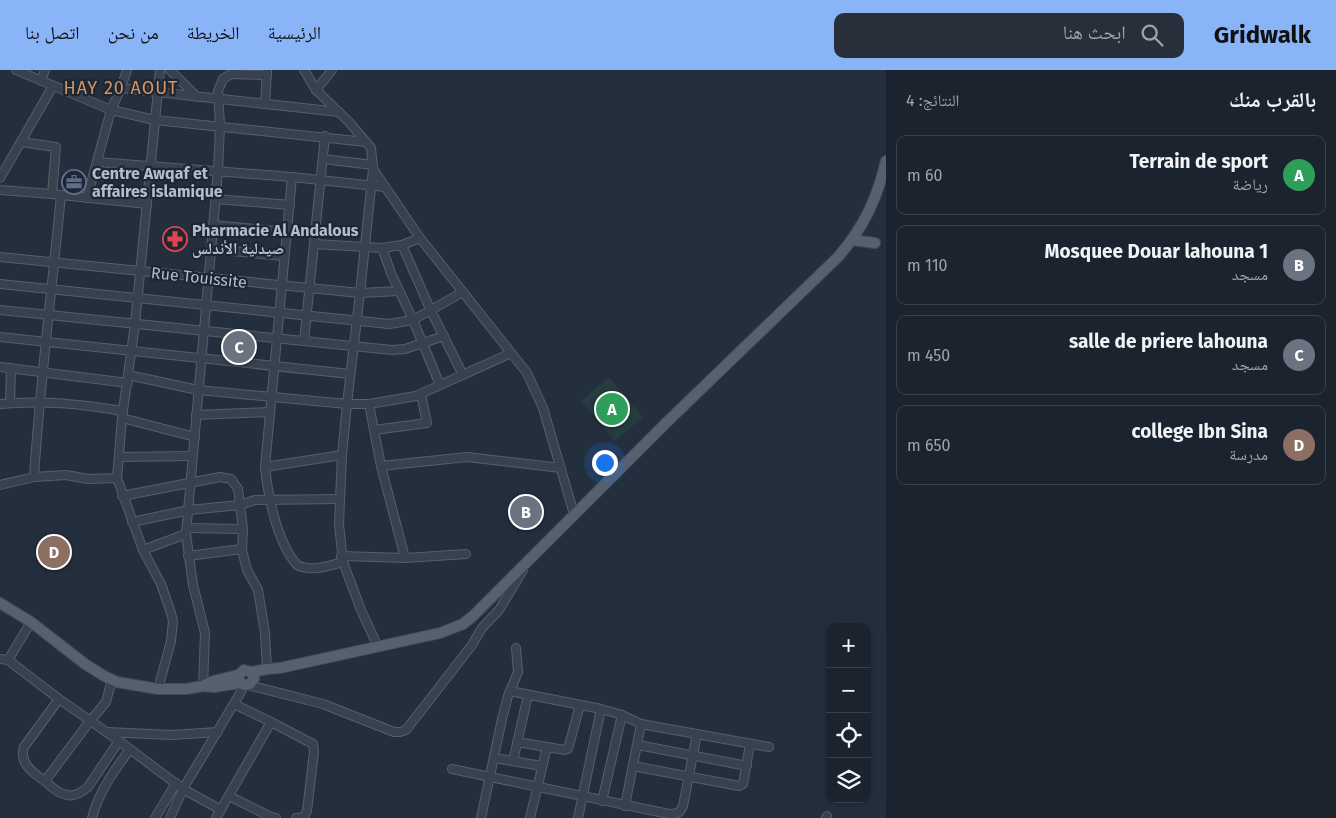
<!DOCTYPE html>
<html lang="ar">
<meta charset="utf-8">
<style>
:root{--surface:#1b232e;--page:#282f3a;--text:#f1f3f6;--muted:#a0a4aa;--line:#39404a;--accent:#8ab4f8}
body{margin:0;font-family:"Fira Sans","Noto Naskh Arabic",sans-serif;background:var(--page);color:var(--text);direction:rtl}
.controls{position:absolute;right:15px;bottom:15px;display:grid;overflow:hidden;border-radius:10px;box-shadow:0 2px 12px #0003}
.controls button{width:45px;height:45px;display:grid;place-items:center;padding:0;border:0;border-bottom:1px solid var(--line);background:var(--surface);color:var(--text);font:25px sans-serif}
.you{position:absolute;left:604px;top:392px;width:18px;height:18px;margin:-12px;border:4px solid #fff;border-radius:50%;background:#1a73e8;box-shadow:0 0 0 8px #1a73e833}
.badge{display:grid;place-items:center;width:32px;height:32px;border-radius:50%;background:var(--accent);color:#fff;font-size:16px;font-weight:700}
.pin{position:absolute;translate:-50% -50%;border:2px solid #fff;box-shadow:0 1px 5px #0006}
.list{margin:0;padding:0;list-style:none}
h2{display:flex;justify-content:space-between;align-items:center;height:65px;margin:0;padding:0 20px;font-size:21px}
h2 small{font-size:16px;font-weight:400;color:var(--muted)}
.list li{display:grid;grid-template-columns:32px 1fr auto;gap:15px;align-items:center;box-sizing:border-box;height:80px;margin:0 10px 10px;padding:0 10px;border:1px solid var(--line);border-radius:10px}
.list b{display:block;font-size:19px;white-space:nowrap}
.list p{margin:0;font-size:16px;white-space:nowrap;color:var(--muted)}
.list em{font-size:16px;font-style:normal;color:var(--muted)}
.icon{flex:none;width:28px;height:28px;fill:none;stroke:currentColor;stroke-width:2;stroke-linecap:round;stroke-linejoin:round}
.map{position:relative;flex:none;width:886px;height:748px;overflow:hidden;direction:ltr}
header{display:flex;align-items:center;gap:30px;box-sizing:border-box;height:70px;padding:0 25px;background:var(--accent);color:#111}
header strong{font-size:24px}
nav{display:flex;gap:28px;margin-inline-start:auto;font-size:18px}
.search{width:350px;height:45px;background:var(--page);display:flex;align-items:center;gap:12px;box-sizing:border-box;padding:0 18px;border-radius:10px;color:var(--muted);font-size:19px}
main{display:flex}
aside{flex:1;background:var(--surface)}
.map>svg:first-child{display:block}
.grass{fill:#263c3f}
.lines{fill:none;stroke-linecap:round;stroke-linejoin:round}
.minor-casing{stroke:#565f6c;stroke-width:10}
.major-casing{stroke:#414a57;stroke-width:12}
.minor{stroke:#38414e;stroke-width:8}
.major{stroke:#56606e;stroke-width:10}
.labels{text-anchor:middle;stroke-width:4.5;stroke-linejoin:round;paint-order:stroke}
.poi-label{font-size:16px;font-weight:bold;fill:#b4bcc9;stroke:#1d2633;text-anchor:start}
.street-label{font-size:16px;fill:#b4bcc9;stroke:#1d2633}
.neighbourhood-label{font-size:18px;letter-spacing:1px;fill:#d59563;stroke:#1d2633}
</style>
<header>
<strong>Gridwalk</strong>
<div class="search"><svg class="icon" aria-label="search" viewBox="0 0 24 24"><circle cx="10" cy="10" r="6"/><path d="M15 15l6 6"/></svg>ابحث هنا</div>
<nav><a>الرئيسية</a><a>الخريطة</a><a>من نحن</a><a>اتصل بنا</a></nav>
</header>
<main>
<aside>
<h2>بالقرب منك<small>النتائج: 4</small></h2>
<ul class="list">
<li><span class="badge" style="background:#2e9e5b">A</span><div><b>Terrain de sport</b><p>رياضة</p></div><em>60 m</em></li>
<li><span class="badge" style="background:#6b7280">B</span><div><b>Mosquee Douar lahouna 1</b><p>مسجد</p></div><em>110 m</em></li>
<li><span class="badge" style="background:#6b7280">C</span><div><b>salle de priere lahouna</b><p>مسجد</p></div><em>450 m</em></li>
<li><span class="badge" style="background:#8d6e63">D</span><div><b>college Ibn Sina</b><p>مدرسة</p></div><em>650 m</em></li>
</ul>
</aside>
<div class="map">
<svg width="886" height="748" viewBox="0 0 886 748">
<rect width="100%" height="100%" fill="#242f3e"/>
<polygon class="grass" points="609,307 643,347 615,371 581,331"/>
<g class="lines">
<defs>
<g id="minor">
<polyline points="16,0 111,40 121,18 127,0"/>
<polyline points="170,0 197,27"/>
<polyline points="304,0 316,20 349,52 371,78 373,99 360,223 347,334 342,385 339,454 343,492 361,540 378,577"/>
<polyline points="41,11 45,0"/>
<polyline points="121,18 339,42"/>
<polyline points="316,20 332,0"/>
<polyline points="265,34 267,1"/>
<polyline points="21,72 56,77 52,124"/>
<polyline points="323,89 373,95"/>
<polyline points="97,92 292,107 385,117"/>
<polyline points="373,99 420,168 527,303 543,338 574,444"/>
<path d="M292 107 265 397C268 427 277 472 297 495 311 502 328 496 343 492"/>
<polyline points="0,108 53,16"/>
<polyline points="0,120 52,124 147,134"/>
<polyline points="87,128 111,40 155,50 366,72"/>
<polyline points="216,129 290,135"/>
<polyline points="213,155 287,162"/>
<polyline points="315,174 382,178 402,175 420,168"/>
<polyline points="402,175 431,241 463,305"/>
<polyline points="382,178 391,203 413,250 440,315"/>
<polyline points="211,179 284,186"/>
<polyline points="0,187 360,223 399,221"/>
<polyline points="0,214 389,254 413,250 463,222"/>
<polyline points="0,240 392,280 405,279 444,266"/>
<polyline points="0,267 350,304"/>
<polyline points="304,271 325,66"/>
<polyline points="0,297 128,313"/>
<polyline points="128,305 198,320 347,334 369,334 416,326 511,283"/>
<polyline points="10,333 11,298"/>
<path d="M0 334C44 330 80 334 123 341"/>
<polyline points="369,334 381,396 405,488"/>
<polyline points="196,345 270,342"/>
<polyline points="122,348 195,367"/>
<polyline points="374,360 427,353 421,324"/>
<polyline points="119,387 192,386"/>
<polyline points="381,396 467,387 561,398"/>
<polyline points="265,397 342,385"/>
<path d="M34 407C40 313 52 219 61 125"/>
<polyline points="0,415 34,407 66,405 88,409 117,408"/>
<polyline points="122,426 220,407 231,409 238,419 243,459 242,479 244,488 247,500 258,520 265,563 267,599"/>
<polyline points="132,452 189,440 240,435 255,430 340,429"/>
<polyline points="187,458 243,459"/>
<polyline points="143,480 186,464"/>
<polyline points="188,486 242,479"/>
<polyline points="341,486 405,488 466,484"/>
<polyline points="0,589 8,590 59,629 119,671 183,719 221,740"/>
<polyline points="8,590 31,552"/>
<polyline points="248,615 323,634 394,662 400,662 406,660 472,575 482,558 499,540 523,500"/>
<polyline points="203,616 205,563 193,515 186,464 218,101 220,56 218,21 223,9 231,4 267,5"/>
<polyline points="158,619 171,571 173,551 171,543 161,514 143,480 117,408 122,348 135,254 160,0"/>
<polyline points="510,621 601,639"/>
<path d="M59 629 24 677C18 695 36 704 47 713 53 718 59 724 67 725 75 727 82 722 88 717L119 671"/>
<polyline points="234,634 271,652 313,674 314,682 307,741 304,747 296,748"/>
<polyline points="107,662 171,665 218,662"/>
<polyline points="517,672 565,680 568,679 580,635"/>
<polyline points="638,675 747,696"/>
<polyline points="494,688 542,696"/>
<polyline points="513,691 528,625"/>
<polyline points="633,696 739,716 743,714 750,674"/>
<path d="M452 699 669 744C677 744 680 743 683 736L697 664"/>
<polyline points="45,711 90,651 106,632 112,609"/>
<polyline points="229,726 271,747 276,748"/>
<polyline points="602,731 622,645"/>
<polyline points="625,736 641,654"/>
<path d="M92 748C99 721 114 701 130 679"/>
<polyline points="155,748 176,713"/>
<polyline points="170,748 183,719 245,615"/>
<polyline points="216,748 271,652"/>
<polyline points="481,748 502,649 508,626 518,602 516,578"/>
<polyline points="530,748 547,677"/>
<polyline points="578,748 601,639 622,645 641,654 769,677"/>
<polyline points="826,748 827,746"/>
</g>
<g id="major">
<polyline points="852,170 875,173"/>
<polyline points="0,533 31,552 85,594 104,606 117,612 158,619 186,619 203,616 214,617 240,613"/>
<path d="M252 602 267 599 280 598 440 563 463 554 473 546 667 352 838 187C864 157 877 129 886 91"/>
<polyline points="206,614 213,611 238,605 244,600 252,602 254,609 250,614 245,615 240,613 238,605"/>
</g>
</defs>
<use href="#minor" class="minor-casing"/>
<use href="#major" class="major-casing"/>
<use href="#minor" class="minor"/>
<use href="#major" class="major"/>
</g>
<defs>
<symbol id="office-ring" viewBox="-11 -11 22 22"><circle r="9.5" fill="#1d2633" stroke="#5c6f8a" stroke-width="1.5"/><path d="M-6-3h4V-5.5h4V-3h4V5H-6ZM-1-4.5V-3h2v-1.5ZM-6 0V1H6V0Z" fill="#5c6f8a"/></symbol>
<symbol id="pharmacy-ring" viewBox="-11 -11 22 22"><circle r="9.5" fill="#1d2633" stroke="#e0444e" stroke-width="1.5"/><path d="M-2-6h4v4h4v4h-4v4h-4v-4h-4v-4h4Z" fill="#e0444e"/></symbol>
</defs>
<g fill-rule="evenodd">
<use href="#office-ring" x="60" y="98" width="28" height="28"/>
<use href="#pharmacy-ring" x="161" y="155" width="28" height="28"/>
</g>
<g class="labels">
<g class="poi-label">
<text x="92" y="109">Centre Awqaf et<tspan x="92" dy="18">affaires islamique</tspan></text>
<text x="192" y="166">Pharmacie Al Andalous<tspan x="192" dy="18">صيدلية الأندلس</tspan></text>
</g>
<g class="street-label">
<text transform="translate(199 207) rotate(6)" y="6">Rue Touissite</text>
</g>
<g class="neighbourhood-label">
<text x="121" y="24">HAY 20 AOUT</text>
</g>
</g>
</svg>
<div class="controls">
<button>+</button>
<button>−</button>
<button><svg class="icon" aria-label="locate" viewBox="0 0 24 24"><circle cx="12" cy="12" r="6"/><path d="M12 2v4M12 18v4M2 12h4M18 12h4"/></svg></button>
<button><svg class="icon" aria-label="layers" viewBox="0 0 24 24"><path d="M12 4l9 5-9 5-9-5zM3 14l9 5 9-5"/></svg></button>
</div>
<div class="you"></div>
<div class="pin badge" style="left:612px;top:339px;background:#2e9e5b">A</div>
<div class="pin badge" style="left:526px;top:442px;background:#6b7280">B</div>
<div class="pin badge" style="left:239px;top:277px;background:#6b7280">C</div>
<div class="pin badge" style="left:54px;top:482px;background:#8d6e63">D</div>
</div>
</main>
